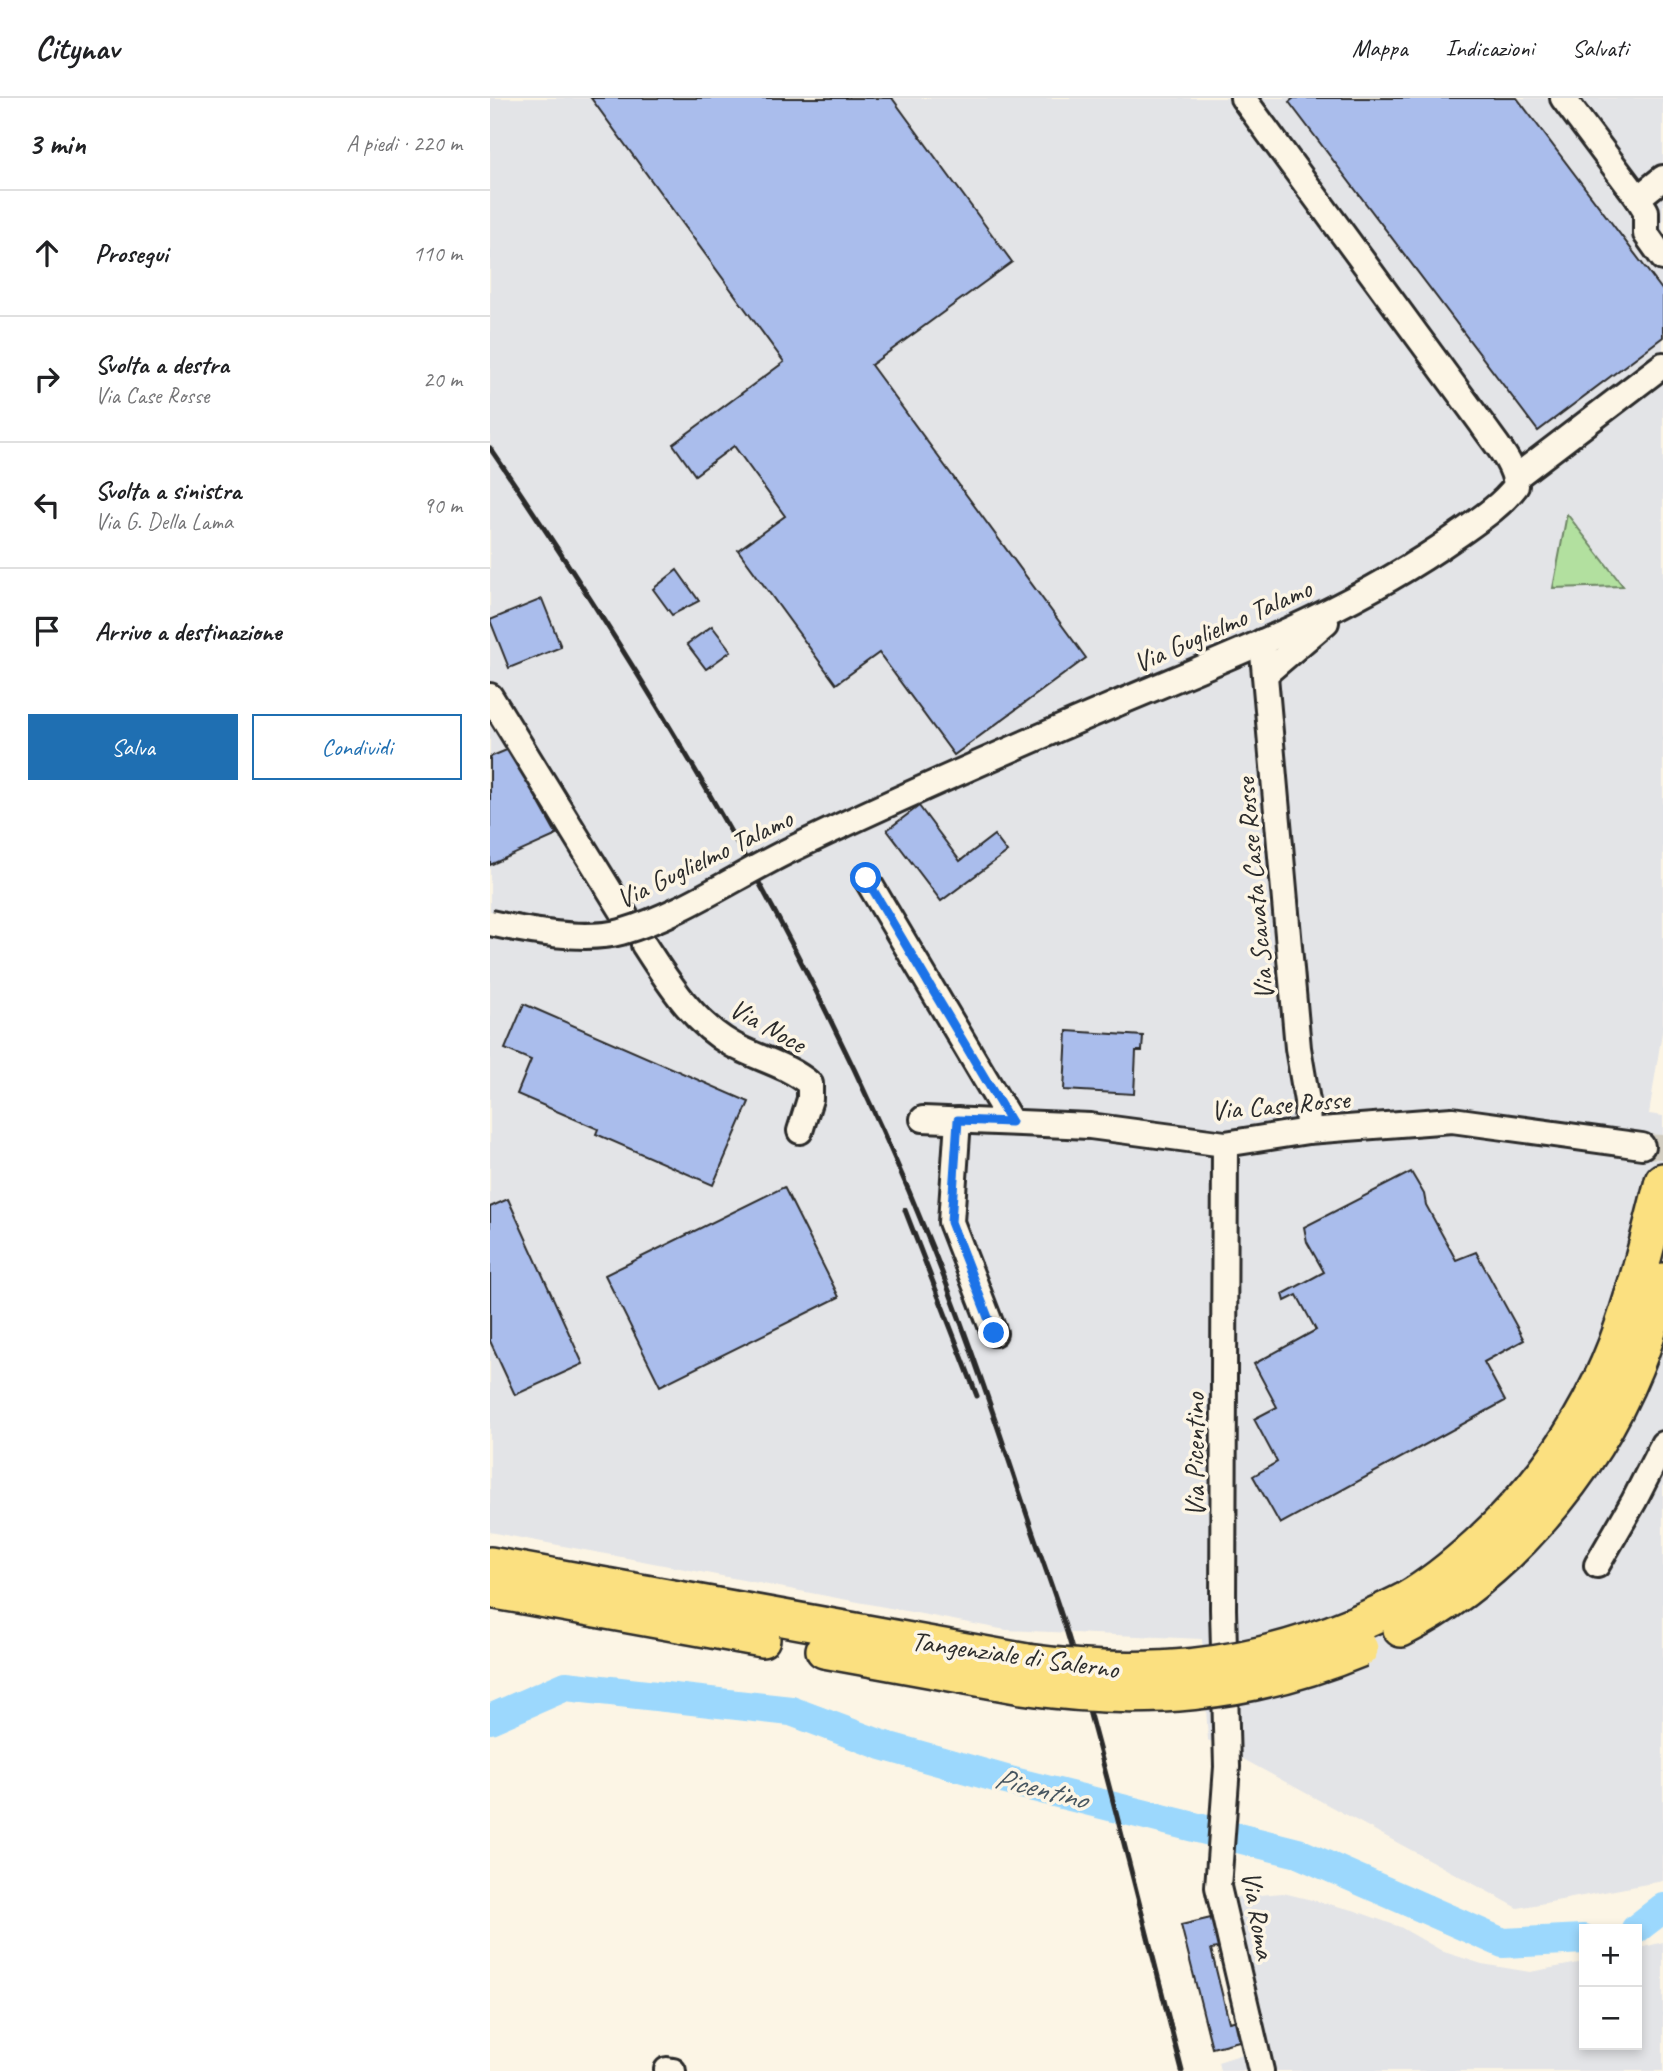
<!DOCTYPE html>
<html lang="it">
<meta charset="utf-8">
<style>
:root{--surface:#fff;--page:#f2f2f2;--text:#202124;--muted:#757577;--line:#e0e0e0;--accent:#1f6fb2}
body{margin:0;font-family:Caveat,sans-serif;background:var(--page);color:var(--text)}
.controls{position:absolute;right:21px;bottom:21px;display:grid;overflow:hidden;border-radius:0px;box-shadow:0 4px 10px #0003}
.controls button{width:63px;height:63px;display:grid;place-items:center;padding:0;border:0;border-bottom:2px solid var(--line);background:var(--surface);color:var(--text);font:35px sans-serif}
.stop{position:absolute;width:21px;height:21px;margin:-16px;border:5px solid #1a73e8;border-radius:50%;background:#fff}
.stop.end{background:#1a73e8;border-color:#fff;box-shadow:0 2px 7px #0008}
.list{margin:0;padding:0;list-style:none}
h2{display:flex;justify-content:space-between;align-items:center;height:91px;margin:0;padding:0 28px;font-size:30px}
h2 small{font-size:23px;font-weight:400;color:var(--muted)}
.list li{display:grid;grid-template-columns:46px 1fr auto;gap:21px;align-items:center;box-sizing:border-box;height:126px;padding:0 28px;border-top:2px solid var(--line)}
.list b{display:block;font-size:26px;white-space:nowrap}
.list p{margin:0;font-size:23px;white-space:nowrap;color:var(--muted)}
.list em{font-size:23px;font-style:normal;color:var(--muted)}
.actions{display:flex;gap:14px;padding:21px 28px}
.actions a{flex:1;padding:16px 0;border:2px solid var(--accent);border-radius:0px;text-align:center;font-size:24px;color:var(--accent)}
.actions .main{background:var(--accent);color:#fff}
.icon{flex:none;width:38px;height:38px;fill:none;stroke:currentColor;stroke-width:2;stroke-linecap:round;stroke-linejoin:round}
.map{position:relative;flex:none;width:1173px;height:1973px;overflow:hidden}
header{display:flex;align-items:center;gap:42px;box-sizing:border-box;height:98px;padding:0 35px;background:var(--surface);border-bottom:2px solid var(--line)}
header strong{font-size:33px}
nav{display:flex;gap:38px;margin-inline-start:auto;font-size:24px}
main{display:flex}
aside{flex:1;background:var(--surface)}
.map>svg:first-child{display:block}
.built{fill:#e3e4e7}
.green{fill:#b2e09f;stroke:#6e8665;stroke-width:2}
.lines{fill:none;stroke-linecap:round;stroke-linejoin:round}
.river{stroke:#9cd8fd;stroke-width:30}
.building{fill:#aabdec;stroke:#2b2b2b;stroke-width:2}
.minor-tunnel{stroke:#d2cdc0;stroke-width:24;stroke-dasharray:24 12;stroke-linecap:butt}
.minor-casing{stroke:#2b2b2b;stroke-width:30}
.highway-casing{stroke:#2b2b2b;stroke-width:40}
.minor{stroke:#fcf5e5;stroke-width:24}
.highway{stroke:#fbe080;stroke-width:35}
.rail{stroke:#2b2b2b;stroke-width:5}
.minor-bridge-casing{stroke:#2b2b2b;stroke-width:30;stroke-linecap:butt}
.highway-bridge-casing{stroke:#2b2b2b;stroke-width:40;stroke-linecap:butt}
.minor-bridge{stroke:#fcf5e5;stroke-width:24}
.highway-bridge{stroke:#fbe080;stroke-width:35}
.route{stroke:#1a73e8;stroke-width:9}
.labels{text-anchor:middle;stroke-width:7;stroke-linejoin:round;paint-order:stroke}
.street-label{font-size:28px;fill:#2b2b2b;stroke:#fcf5e5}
.water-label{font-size:30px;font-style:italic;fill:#475660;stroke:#fcf5e5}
</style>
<header>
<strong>Citynav</strong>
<nav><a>Mappa</a><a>Indicazioni</a><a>Salvati</a></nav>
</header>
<main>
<aside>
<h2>3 min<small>A piedi · 220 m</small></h2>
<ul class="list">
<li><svg class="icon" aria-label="ahead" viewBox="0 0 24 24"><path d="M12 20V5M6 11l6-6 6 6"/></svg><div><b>Prosegui</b></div><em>110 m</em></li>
<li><svg class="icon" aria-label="right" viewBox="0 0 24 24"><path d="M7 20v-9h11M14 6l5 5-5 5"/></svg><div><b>Svolta a destra</b><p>Via Case Rosse</p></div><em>20 m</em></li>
<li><svg class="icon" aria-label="left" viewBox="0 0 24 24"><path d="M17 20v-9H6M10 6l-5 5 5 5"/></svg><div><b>Svolta a sinistra</b><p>Via G. Della Lama</p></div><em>90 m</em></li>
<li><svg class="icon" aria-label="arrive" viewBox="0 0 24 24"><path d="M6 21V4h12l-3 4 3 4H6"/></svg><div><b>Arrivo a destinazione</b></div></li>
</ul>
<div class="actions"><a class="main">Salva</a><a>Condividi</a></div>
</aside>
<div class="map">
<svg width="1173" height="1973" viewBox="0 0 1173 1973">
<rect width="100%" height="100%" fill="#fcf5e5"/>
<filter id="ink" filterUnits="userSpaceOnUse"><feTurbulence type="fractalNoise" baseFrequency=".0143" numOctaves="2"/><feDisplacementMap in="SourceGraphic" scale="14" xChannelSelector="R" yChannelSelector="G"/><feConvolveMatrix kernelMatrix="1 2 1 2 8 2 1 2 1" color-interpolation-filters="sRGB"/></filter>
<g filter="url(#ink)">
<g class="built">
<polygon points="0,0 1173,0 1173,928 1159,1016 1173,1018 1173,1783 1028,1810 718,1642 712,1541 516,1532 0,1434"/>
<polygon points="793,1795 863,1812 910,1829 954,1854 992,1866 1040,1874 1094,1864 1094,1947 1147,1947 1147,1851 1173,1844 1173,1973 730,1973 728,1964 778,1948 746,1799"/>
</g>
<polygon class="green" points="1077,416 1133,488 1063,490"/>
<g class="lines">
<g class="river">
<polyline points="0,1621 76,1588 301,1613 392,1647 516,1682 808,1755 1013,1845 1094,1841"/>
<polyline points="1146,1831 1173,1810"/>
</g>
</g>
<g class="building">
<polygon points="101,0 402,0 522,164 381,267 596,560 464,657 389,555 346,586 248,452 295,418 244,348 205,377 183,346 294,264"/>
<polygon points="804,0 1027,0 1173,193 1173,239 1048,333 799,4"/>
<polygon points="187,472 209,503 182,517 163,491"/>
<polygon points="52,501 71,549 19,570 0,522"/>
<polygon points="222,528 241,553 216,571 197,546"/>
<polygon points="19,651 67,737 0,767 0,659"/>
<polygon points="429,708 470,763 504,737 517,754 451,803 397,732"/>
<polygon points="34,906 259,1004 223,1087 106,1036 108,1031 27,996 41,962 15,951"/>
<polygon points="577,933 653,938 652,953 646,953 644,996 574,992"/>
<polygon points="921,1074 934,1096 936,1107 966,1162 986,1154 1034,1242 994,1264 1015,1303 790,1426 763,1378 787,1364 764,1321 787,1309 764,1266 826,1232 807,1197 795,1203 793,1196 834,1174 817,1144 814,1129"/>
<polygon points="294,1089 349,1199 170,1288 115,1177"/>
<polygon points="18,1101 93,1266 25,1297 0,1243 0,1109"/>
<polygon points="721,1820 729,1850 721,1851 739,1924 748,1922 753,1942 722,1950 691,1827"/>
</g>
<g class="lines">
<polyline class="minor-tunnel" points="1152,1048 1173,1049"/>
<defs>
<g id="minor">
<polyline points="1073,0 1148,100 1173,80"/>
<polyline points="1148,100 1156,113 1156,136 1173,160"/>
<polyline points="1026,379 1173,267"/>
<polyline points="772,544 808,950 817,1003 818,1033"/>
<polyline points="775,576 836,524"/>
<polyline points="0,598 136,819"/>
<path d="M626 606C742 557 862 512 965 439 986 424 1010 409 1026 388 1025 366 1004 344 992 326L753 0"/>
<polyline points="376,780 521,1024"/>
<path d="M154 847C179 885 202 924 243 947 269 961 298 967 320 986V1001L310 1033"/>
<polyline points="433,1021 600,1028 735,1046 818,1033 962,1022 1152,1048"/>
<polyline points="468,1022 461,1124 504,1235"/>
<polyline points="735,1046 733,1511 737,1669 728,1789 771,1973"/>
<polyline points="1107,1467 1144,1403 1173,1346"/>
<polyline points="177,1972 183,1973"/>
</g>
<g id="highway">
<polyline points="0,1467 537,1564"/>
<polyline points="0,1492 272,1541"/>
<path d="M863 1527C881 1519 899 1511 916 1502 942 1487 966 1467 988 1447 1049 1391 1096 1325 1126 1247 1146 1194 1159 1138 1173 1083"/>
<path d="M911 1531C1013 1480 1102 1375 1145 1269 1156 1242 1165 1212 1173 1183"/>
<polyline points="334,1552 532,1588"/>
</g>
</defs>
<use href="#minor" class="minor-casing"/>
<use href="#highway" class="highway-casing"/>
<use href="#minor" class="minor"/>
<use href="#highway" class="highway"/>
<g class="rail">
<path d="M0 350C173 603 330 868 444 1154 479 1242 509 1332 539 1423 552 1462 567 1501 579 1541 620 1684 655 1829 692 1973"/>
<polyline points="415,1112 487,1298"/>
</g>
<defs>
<path id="minor-bridge" d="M0 825C37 833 94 844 131 834 190 817 243 780 298 753 405 701 516 653 626 606"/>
<g id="highway-bridge">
<path d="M537 1564C653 1580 754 1572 863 1527"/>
<path d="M532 1588C649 1606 760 1597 870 1551"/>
</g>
</defs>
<use href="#minor-bridge" class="minor-bridge-casing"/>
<use href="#highway-bridge" class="highway-bridge-casing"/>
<use href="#minor-bridge" class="minor-bridge"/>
<use href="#highway-bridge" class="highway-bridge"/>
</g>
</g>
<g class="lines" filter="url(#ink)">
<polyline class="route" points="376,780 521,1024 468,1022 461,1124 504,1235"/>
</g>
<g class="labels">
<g class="street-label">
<text transform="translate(732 527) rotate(-24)" y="10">Via Guglielmo Talamo</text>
<text transform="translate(214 760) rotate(-26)" y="10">Via Guglielmo Talamo</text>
<text transform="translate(764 791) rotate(-95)" y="10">Via Scavata Case Rosse</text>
<text transform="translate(278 927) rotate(29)" y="10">Via Noce</text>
<text transform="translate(790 1006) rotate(-5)" y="10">Via Case Rosse</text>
<text transform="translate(704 1357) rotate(-90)" y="10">Via Picentino</text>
<text transform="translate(525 1556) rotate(8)" y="10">Tangenziale di Salerno</text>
<text transform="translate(769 1817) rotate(80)" y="10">Via Roma</text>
</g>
<g class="water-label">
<text transform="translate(551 1690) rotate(14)" y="10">Picentino</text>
</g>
</g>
</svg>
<div class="controls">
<button>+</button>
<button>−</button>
</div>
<div class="stop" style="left:376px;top:780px"></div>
<div class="stop end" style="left:504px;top:1235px"></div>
</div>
</main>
